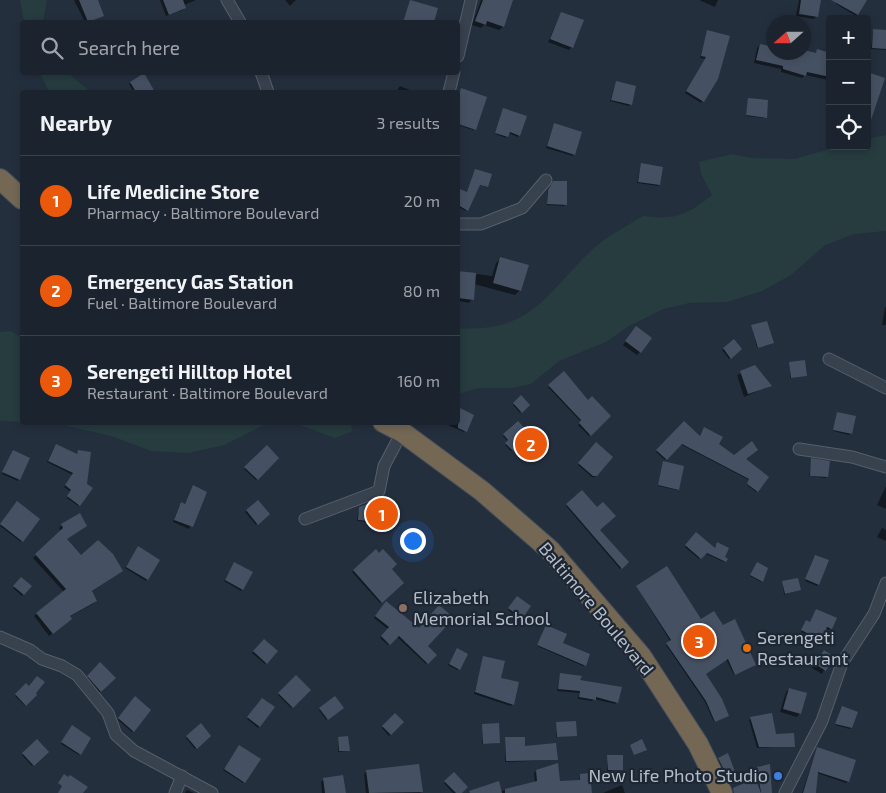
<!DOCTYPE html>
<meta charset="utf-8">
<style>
:root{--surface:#1b232e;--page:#242b36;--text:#f1f3f6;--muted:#a0a4aa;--line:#39404a;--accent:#ea580c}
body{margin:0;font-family:"Exo 2",sans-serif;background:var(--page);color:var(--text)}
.controls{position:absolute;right:15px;top:15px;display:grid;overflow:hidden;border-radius:5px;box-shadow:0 2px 8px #0003}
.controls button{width:45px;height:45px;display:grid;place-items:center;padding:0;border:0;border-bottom:1px solid var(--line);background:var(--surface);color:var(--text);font:25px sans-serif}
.compass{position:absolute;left:766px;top:15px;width:45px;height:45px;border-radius:50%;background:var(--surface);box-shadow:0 2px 8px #0003;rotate:249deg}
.you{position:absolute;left:412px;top:540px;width:18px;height:18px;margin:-12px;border:4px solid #fff;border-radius:50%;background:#1a73e8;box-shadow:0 0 0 8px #1a73e833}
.badge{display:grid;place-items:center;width:32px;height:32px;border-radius:50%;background:var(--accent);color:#fff;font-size:16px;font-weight:700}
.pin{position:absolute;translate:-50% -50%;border:2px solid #fff;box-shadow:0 1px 5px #0006}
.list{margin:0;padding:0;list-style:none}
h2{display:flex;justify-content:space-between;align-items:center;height:65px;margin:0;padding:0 20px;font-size:21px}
h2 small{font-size:16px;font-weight:400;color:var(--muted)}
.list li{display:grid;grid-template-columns:32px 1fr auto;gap:15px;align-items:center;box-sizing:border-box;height:90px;padding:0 20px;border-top:1px solid var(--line)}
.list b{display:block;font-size:19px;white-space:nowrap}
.list p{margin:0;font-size:16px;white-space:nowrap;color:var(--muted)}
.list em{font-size:16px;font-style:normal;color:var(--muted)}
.icon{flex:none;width:28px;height:28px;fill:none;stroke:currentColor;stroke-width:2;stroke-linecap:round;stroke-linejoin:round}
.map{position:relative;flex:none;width:886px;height:793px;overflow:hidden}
.search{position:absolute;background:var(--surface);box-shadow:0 2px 8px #0003;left:20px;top:20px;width:440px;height:55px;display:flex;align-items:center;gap:12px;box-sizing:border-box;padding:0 18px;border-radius:5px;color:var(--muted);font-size:19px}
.panel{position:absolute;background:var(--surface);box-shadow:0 2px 8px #0003;left:20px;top:90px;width:440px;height:335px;border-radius:5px}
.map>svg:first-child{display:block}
.green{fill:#263c3f}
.shadow{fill:#0007}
.building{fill:#455162}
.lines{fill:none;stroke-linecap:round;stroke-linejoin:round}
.street-casing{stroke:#565f6c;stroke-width:13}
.highway-casing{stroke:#434c59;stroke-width:22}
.street{stroke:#38414e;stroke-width:11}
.highway{stroke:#746855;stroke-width:20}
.education-dot{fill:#8d6e63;stroke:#1d2633;stroke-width:2}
.food-dot{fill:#e8710a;stroke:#1d2633;stroke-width:2}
.shop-dot{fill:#3f7fe0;stroke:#1d2633;stroke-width:2}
.labels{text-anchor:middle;stroke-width:4.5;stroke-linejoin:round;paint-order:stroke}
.poi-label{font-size:18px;fill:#b4bcc9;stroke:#1d2633;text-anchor:start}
.street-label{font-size:18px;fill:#b4bcc9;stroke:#1d2633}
</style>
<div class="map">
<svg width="886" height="793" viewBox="0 0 886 793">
<rect width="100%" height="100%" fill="#242f3e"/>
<g class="green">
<polygon points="20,0 47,0 43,22 24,22"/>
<polygon points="40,73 68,73 91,92 49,92"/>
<path d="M886 135V231L854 234 825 245 791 275 762 291 727 302 689 303 663 309 629 326 606 342 559 361 531 384 512 388H478L458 394V328C537 334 549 286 600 243 613 233 629 225 643 216 676 220 685 216 712 195L701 174 699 162 733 154 751 158 795 159 840 146H867V139Z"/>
<polygon points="11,331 22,338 22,422 268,423 224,445 189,453 151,451 114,437 60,424 0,421 0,332"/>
<polygon points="294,423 350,423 353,431 335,438"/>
</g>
<g class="shadow">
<polygon points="74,0 96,0 103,16 85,22"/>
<polygon points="160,0 196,0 184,5 183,10 166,16"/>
<polygon points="285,0 296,0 290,6"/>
<polygon points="481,0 512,0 503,27 499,30 484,25 481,28 472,25"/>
<polygon points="699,0 718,0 715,7"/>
<polygon points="799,0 820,0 817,16 814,19 796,16"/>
<polygon points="838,0 865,0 856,16 836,4"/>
<polygon points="410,1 437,9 433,22 403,22"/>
<polygon points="561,13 572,47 569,50 548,42"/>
<polygon points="873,31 886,31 886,50 871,49"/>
<polygon points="708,32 728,37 701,103 685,93 705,59 700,58"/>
<polygon points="760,45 774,52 804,51 814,54 818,51 830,62 830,83 829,80 805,75 802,78 781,72 781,69 754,63 757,48"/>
<polygon points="143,75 153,92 134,92 129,84"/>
<polygon points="616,82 630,104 629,106 610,101"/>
<polygon points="400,86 415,92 396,92"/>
<polygon points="460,91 475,129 473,130 458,125 458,100"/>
<polygon points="749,99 765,117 764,118 746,116"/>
<polygon points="503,111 519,135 518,137 508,133 506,138 495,134"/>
<polygon points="553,126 581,133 573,156 546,148"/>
<polygon points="641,165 659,185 658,186 637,183"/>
<polygon points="475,170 487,187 479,185 466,211 458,207 458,196 460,192 467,194"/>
<polygon points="552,183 566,204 564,206 547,205 547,192"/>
<polygon points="501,258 520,290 515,295 474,284 472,299 469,303 458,301 458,272 475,274 475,277 477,274 492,276 496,263"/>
<polygon points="885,307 886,307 886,325 882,325"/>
<polygon points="752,327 771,344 757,348"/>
<polygon points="633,331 640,352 637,355 623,345"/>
<polygon points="733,341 741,349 729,359 722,350"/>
<polygon points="790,363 806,376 790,378"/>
<polygon points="755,367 770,386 744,397 737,375"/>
<polygon points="564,373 588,402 609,416 589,436 578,425 581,422 548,387"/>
<polygon points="521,397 529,405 520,413 513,405"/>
<polygon points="458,409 472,415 464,432 448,425 449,422 458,422"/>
<polygon points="838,413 851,434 849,435 833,431"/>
<polygon points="518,422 529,435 511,451 505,445 508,442 503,436"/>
<polygon points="684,423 699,437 703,430 717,445 734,456 744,459 767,477 756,492 747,485 749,480 680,444 665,460 656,452"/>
<polygon points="596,444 611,458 595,477 592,477 578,465"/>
<polygon points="55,446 76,455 78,451 86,485 91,489 78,506 67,498 71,492 64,487 73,475 47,462"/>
<polygon points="267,447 277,458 256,480 244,469"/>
<polygon points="12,453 29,459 18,481 2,474"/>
<polygon points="812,460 827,477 826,478 809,476"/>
<polygon points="663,464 678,489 677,490 658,486"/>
<polygon points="886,486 886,509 877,505"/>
<polygon points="192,489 206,493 189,529 173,522 179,506 184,505"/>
<polygon points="581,492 598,530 627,562 620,569 566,506"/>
<polygon points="258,502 268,514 256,525 245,512"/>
<polygon points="17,503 38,519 21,542 0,526"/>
<polygon points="359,508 370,521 369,522 357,521"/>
<polygon points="79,515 66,539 81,557 122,571 91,592 96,601 93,604 69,617 68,621 49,636 34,616 64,592 33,558 61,532 59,528 62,525"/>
<polygon points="882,528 886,530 886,541 877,537"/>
<polygon points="696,534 714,549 716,545 726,559 724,562 704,553 699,559 685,547"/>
<polygon points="137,549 147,579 146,581 125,568"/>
<polygon points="376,551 402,583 380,603 352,572"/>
<polygon points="814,557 818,585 817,586 805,581"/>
<polygon points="233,565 242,590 241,591 224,581"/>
<polygon points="756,565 762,581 761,582 750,576"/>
<polygon points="21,579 30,586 22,596 13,588"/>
<polygon points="783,583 799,590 784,595"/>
<polygon points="637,587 701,621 754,666 734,675 726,659 704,674 726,717 714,722 705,702 666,645 670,641"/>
<polygon points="516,598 521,618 520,619 508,610"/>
<polygon points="386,603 435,655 426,664 396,636 388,645 380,638 388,629 374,618"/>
<polygon points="835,619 829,630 825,628 819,640 801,632 805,623"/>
<polygon points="546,626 561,644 585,665 583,666 537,646"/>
<polygon points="264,640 276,652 265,664 252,653"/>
<polygon points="456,651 459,669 457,670 448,665"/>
<polygon points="824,651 831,656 822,674 812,668"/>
<polygon points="484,658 513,704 511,706 474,694"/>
<polygon points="100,664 114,678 99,693 87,678"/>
<polygon points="560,675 579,681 617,702 615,704 594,699 592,701 578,699 579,693 557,691"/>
<polygon points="296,676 309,690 291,708 278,695"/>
<polygon points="26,685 35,695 25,706 15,696"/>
<polygon points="789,689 800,713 797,717 780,712 786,692"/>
<polygon points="135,698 150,710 132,732 118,720"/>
<polygon points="335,698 343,708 326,720 319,710"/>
<polygon points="262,699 273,708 258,728 247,719"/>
<polygon points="841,709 851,728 850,729 835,725"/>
<polygon points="395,715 402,722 389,736 382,728"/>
<polygon points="751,718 775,735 793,746 757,748 749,720"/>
<polygon points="557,723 575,735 556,737"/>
<polygon points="200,725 210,736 195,749 186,738"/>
<polygon points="483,725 499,742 497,743 482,744"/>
<polygon points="71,728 80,754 79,755 61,744"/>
<polygon points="338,738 348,750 347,751 338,752"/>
<polygon points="505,738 524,747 557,760 505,762"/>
<polygon points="37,741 47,752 32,766 22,755"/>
<polygon points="238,748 244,782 243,783 223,770"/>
<polygon points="817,748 848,781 846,783 817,773 816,793 802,793"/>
<polygon points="608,757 622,769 607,771"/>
<polygon points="719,759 735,776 733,779 726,782 716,762"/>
<polygon points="758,768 772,793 734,793 734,789 760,791"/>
<polygon points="367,771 422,791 420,793 366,793 364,774"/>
<polygon points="536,771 559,782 579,781 580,775 591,793 474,793 501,791 535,783 534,773"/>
<polygon points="454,774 460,793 453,793 444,783"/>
<polygon points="324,779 344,793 322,793 321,782"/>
<polygon points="622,785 625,793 603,793"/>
<polygon points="187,790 194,793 185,793"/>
</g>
<g class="building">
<polygon points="79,0 98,0 104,16 88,22"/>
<polygon points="163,0 183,0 186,8 169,15"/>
<polygon points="410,0 438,8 434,22 403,22"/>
<polygon points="483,0 513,0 504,27 487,21 486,25 475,21"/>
<polygon points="801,0 821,0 818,17 799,14"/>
<polygon points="831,0 867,0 858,15"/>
<polygon points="561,12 584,20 573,48 550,39"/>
<polygon points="873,29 886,30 886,49 872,48"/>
<polygon points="707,30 730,36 718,79 704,102 686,91 706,57 701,56"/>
<polygon points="760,44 774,47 774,52 804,52 804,50 816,53 817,49 830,53 830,77 807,72 806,76 783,69 783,66 756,60"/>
<polygon points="867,72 885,78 868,129 867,129"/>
<polygon points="144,73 155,92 136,92 130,82"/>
<polygon points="616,81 636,86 632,105 611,100"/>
<polygon points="461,88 487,97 476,130 458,124 458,100"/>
<polygon points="748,98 768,100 767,118 746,115"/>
<polygon points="503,108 527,116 520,136 510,132 508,137 495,133"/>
<polygon points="554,123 582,132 575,155 547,146"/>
<polygon points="641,163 663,167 660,185 638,182"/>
<polygon points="475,169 492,174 488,187 480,185 468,211 458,205 458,195 460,189 467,192"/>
<polygon points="553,181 567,181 567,205 547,204 548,190"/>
<polygon points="500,257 529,265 521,291 493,283"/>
<polygon points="458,271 476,273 474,300 458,298"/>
<polygon points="767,321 774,343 758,348 751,325"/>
<polygon points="636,326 652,338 641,353 625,341"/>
<polygon points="734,339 742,349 731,359 723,348"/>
<polygon points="805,360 807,376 791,378 789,362"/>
<polygon points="755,365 772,386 748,394 740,371"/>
<polygon points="564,371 588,400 592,396 611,416 591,436 579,423 581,420 548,385"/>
<polygon points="521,395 530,405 522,413 513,403"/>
<polygon points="458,407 474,415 467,432 458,428"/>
<polygon points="837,412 856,416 852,434 833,430"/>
<polygon points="518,421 531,435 513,451 505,443 508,440 503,434"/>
<polygon points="684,421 700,436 704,427 723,437 719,444 734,455 752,441 758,450 746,459 769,477 758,492 747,484 749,479 682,444 667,460 656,450"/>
<polygon points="596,442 613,457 597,476 593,476 578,463"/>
<polygon points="56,444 77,454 78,450 91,452 87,484 93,488 80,506 67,496 71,490 65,485 73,473 48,461"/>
<polygon points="267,445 279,458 258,480 244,467"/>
<polygon points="13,450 30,458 20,480 2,472"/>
<polygon points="811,458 830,461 828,477 810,476"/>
<polygon points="663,461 684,466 679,490 658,485"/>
<polygon points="193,485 207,492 193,527 174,520 181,502 185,504"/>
<polygon points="582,490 597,507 603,502 616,516 600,530 629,562 622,569 566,504"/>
<polygon points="258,500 270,514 258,525 246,510"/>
<polygon points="17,501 40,519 23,542 0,524"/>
<polygon points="373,502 371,521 358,520 359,507"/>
<polygon points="80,513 87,526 67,539 81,555 98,540 113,554 123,571 92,591 97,601 70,616 72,619 53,634 36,613 66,589 35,554 63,528 61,524"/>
<polygon points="696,532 715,548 717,542 729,548 725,557 728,559 726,562 707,553 701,559 685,545"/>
<polygon points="138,546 160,560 148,580 126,567"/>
<polygon points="376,549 379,553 383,549 397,564 392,569 404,583 382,603 353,570"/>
<polygon points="815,555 829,560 819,585 805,579"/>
<polygon points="234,562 253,572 243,590 225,580"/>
<polygon points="757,562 768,568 763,582 750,575"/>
<polygon points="667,566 701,619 714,611 723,625 735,619 756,665 735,675 728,659 706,674 722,699 729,716 715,722 706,701 666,643 671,640 636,586"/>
<polygon points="21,577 32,586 24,595 13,586"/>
<polygon points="798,578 801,590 785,594 782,581"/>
<polygon points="517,596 531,606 522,619 508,608"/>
<polygon points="386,601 419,628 439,605 454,618 428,646 437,655 428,664 399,636 390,645 381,636 389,627 375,616"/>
<polygon points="816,609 837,618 832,629 827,627 821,640 801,630 806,620 810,622"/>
<polygon points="546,625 567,634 563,643 590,654 586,666 537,645"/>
<polygon points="264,639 278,651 267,664 253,651"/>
<polygon points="457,648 468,654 460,670 449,664"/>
<polygon points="824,650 833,656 826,671 815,664"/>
<polygon points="483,656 505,661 501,678 519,682 514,705 475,692"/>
<polygon points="100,662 116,678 101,692 87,676"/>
<polygon points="560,673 582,676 580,680 622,687 618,703 596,697 596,700 579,697 580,691 558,689"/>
<polygon points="296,675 311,690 293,708 278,693"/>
<polygon points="37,676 45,682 36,693 37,695 26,706 15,694 26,683 29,686"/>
<polygon points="789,688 807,693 801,714 783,709"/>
<polygon points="135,696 151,710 134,732 118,718"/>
<polygon points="335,696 344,708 328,720 319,708"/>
<polygon points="262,698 275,707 260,727 247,717"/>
<polygon points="842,706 858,712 852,728 835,724"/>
<polygon points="395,713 404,722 391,735 382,726"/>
<polygon points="772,713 776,734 794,733 795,747 759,747 750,717"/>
<polygon points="576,721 577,736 557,737 556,722"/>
<polygon points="201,723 211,736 197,749 186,736"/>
<polygon points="499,723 500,743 483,744 482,724"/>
<polygon points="72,725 91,738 81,755 61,742"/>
<polygon points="348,736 350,751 339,751 338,737"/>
<polygon points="505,737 525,737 525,746 556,743 558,760 506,761"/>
<polygon points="37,739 49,752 34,766 22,753"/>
<polygon points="642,739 647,750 634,755 630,745"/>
<polygon points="239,745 261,759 245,783 224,769"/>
<polygon points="817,747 856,760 849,782 818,772 816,793 803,793"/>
<polygon points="728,753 737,777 729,780 718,758"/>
<polygon points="607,755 623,755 623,770 608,770"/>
<polygon points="558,763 560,781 580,780 580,774 590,773 592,793 505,793 505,789 537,781 536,770"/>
<polygon points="419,764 423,792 369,793 366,770"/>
<polygon points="770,764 772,793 761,793 757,767"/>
<polygon points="454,772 468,787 462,793 456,793 444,781"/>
<polygon points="64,774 68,777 70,775 88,787 83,793 58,793 62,786 58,783"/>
<polygon points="343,775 346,793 325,793 323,778"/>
<polygon points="755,778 761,793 734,793 733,788"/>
<polygon points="499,781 502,793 470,793 469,791"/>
</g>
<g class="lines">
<defs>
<g id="street">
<polyline points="227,0 240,22"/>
<polyline points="458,56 471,0"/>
<polyline points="261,72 268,92"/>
<polyline points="449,92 454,72"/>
<polyline points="458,224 481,224 522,208 546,180"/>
<polyline points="829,359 886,388"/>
<polyline points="799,449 852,457 886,467"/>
<polyline points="305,519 379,491 384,466 402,432"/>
<polyline points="0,637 30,650 42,659 62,666 77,675 108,713 116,735 134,751 212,793"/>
<polyline points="175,793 182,776"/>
<polyline points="785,793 822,721 842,663 874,614 886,583"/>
</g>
<g id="highway">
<polyline points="0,179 22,199"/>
<polyline points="383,422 402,432 482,491 550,550 641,656 698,744 722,793"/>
</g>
</defs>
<use href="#street" class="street-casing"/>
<use href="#highway" class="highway-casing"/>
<use href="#street" class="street"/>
<use href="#highway" class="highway"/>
</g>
<circle class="education-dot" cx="403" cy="608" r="5"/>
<circle class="food-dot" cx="747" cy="648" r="5"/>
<circle class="shop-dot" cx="778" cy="776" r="5"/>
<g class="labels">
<g class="poi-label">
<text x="413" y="604">Elizabeth<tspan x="413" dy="21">Memorial School</tspan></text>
<text x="757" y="644">Serengeti<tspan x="757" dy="21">Restaurant</tspan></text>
<text x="768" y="782" text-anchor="end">New Life Photo Studio</text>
</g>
<g class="street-label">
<text transform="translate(596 609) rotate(50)" y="6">Baltimore Boulevard</text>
</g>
</g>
</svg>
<div class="controls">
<button>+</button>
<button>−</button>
<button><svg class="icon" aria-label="locate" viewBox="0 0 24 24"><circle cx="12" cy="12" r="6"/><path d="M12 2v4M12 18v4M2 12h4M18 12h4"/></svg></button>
</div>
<svg class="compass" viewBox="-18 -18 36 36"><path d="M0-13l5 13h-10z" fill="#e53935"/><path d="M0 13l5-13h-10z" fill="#a0a4aa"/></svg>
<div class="you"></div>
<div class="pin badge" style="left:382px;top:514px">1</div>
<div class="pin badge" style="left:531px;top:444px">2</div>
<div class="pin badge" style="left:699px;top:641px">3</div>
<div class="search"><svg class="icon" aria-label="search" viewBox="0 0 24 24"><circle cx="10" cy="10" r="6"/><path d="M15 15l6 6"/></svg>Search here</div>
<section class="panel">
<h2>Nearby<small>3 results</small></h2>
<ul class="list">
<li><span class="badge">1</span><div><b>Life Medicine Store</b><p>Pharmacy · Baltimore Boulevard</p></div><em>20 m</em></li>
<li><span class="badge">2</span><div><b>Emergency Gas Station</b><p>Fuel · Baltimore Boulevard</p></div><em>80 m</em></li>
<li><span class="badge">3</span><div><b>Serengeti Hilltop Hotel</b><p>Restaurant · Baltimore Boulevard</p></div><em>160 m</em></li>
</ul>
</section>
</div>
